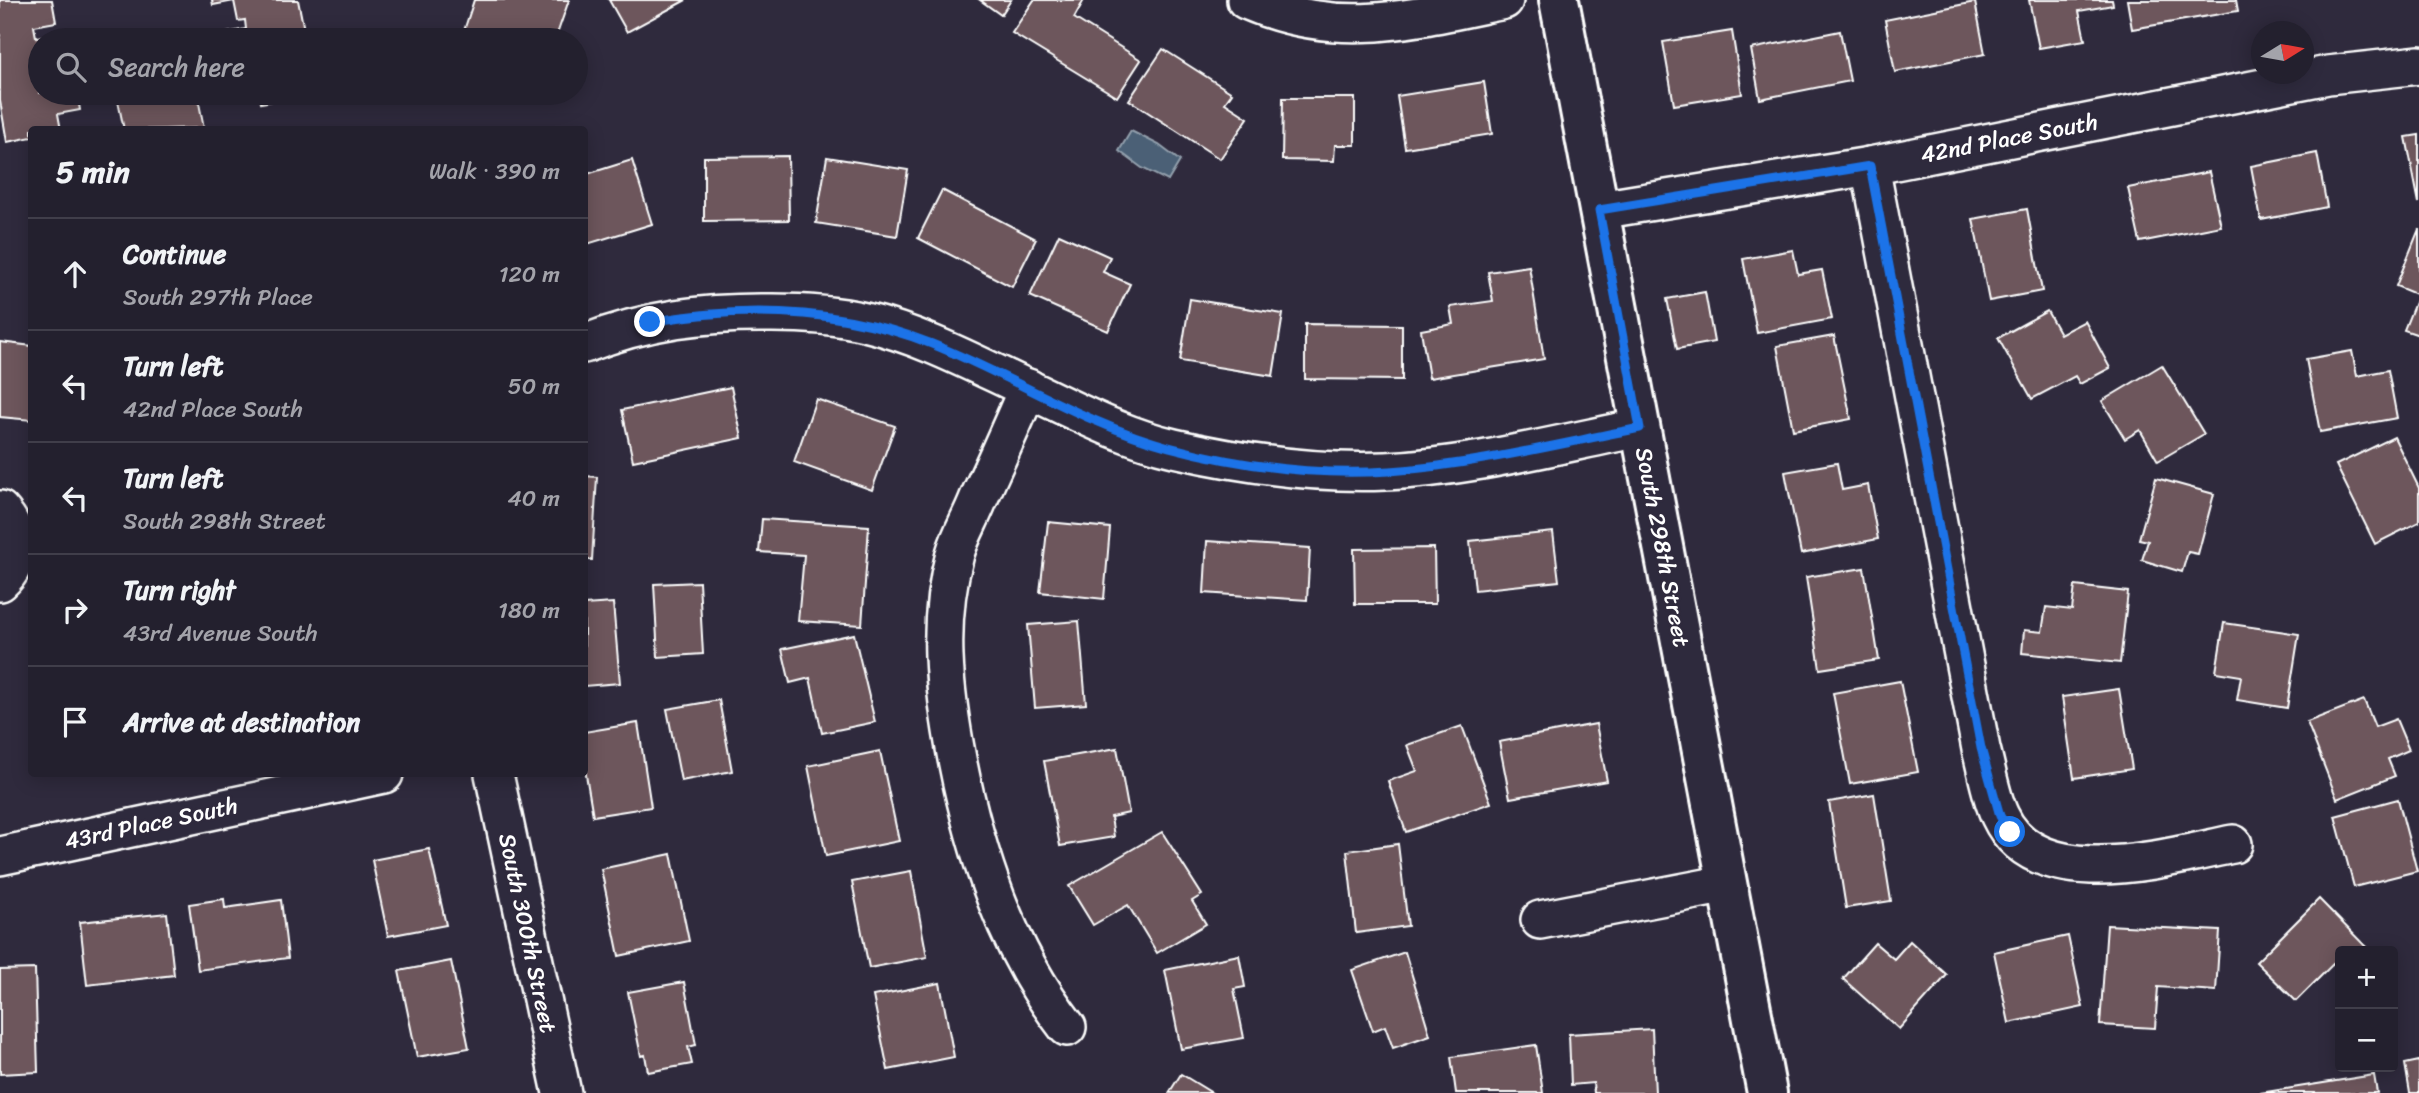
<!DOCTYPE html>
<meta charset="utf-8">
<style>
:root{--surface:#23202e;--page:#2f2d3a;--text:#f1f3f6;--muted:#a3a3aa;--line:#403e4a}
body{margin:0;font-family:Sriracha,sans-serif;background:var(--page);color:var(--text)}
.controls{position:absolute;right:21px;bottom:21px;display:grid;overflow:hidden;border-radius:7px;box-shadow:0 4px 18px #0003}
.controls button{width:63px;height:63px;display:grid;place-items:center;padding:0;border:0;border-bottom:2px solid var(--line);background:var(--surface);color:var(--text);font:35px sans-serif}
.compass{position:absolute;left:2251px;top:21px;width:63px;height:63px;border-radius:50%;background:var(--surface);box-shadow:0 4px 18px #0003;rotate:79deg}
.stop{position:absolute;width:21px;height:21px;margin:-16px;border:5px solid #1a73e8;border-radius:50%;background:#fff}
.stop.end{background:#1a73e8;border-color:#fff;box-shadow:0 2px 7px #0008}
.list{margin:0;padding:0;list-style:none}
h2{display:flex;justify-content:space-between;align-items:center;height:91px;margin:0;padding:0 28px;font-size:30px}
h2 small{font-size:23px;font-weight:400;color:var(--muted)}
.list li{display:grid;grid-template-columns:46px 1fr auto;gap:21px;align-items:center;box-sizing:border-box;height:112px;padding:0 28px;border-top:2px solid var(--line)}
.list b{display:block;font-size:26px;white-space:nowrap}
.list p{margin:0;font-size:23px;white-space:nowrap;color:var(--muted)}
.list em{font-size:23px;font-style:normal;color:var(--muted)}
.icon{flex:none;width:38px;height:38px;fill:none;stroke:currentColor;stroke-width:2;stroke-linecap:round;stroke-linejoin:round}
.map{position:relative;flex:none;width:2419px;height:1093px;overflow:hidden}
.search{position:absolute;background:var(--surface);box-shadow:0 4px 18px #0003;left:28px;top:28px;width:560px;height:77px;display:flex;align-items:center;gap:18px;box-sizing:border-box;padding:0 24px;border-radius:38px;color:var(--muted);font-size:26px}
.panel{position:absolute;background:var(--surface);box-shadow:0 4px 18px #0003;left:28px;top:126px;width:560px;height:651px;border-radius:7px}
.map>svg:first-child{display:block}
.water{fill:#4b6176;stroke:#93a0ad;stroke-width:2}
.building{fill:#6d565c;stroke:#fff;stroke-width:2}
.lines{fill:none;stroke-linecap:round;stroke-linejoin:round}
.street-casing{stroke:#fff;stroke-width:42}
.secondary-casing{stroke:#fff;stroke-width:44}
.street{stroke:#2f2a3d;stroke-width:37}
.secondary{stroke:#2f2a3d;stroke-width:38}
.route{stroke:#1a73e8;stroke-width:9}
.labels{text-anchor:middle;stroke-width:5;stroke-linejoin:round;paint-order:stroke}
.street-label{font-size:23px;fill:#fff;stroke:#2f2a3d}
</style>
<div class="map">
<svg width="2419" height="1093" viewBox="0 0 2419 1093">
<rect width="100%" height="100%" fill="#2f2a3d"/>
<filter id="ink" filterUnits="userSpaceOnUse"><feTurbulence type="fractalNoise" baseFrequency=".0143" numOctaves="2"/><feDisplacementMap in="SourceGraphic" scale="14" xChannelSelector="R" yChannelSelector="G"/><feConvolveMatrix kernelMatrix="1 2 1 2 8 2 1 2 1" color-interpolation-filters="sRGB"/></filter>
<g filter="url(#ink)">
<polygon class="water" points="1131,131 1159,145 1180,161 1168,181 1142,168 1119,151"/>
<g class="building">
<polygon points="0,0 52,0 56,22 34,26 36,37 43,36 44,40 40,40 40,93 77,93 80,110 58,114 61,130 32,130 32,137 7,142 0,101"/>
<polygon points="212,0 298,0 306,40 227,40 226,33 246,29 245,20 238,21 234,1 213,5"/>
<polygon points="474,0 569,0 555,40 461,40"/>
<polygon points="609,0 686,0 627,32"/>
<polygon points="980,0 1011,0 1001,15"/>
<polygon points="1034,0 1084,0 1074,18 1141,60 1117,97 1012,33"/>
<polygon points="2029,0 2112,0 2113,5 2079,11 2085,40 2039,48"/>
<polygon points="2127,0 2236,0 2238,11 2132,29"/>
<polygon points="1975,2 1985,54 1895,72 1885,20"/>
<polygon points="1732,31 1742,94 1674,105 1663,42"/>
<polygon points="1840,31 1850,81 1760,99 1751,49"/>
<polygon points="1163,49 1232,93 1225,103 1248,118 1220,159 1129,100"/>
<polygon points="1484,82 1492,134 1405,148 1397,96"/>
<polygon points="132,93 197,93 204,128 124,130 117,96"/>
<polygon points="259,93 316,93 261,103"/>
<polygon points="1283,98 1355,98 1355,145 1335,145 1334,161 1282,160"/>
<polygon points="2419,135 2419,203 2406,137"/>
<polygon points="2317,153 2327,207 2261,220 2251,166"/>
<polygon points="788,156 789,220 704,221 704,157"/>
<polygon points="827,157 908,170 897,236 816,223"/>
<polygon points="632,160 652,224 584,245 584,175"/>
<polygon points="2209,172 2221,226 2140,242 2128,188"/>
<polygon points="942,190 1036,239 1012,287 918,238"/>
<polygon points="2027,209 2042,291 1989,301 1973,219"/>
<polygon points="2419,229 2419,335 2404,330 2418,295 2396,286"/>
<polygon points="1059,234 1110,257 1103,272 1130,284 1108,331 1030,296"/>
<polygon points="1793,250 1798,274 1822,270 1832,319 1757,333 1743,259"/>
<polygon points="1529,266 1544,359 1429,378 1421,330 1453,324 1450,307 1493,301 1488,272"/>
<polygon points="1705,292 1714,342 1677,349 1667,299"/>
<polygon points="1190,299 1283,314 1273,376 1180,361"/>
<polygon points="2047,311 2060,334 2085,321 2110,368 2080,384 2075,376 2032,399 1998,338"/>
<polygon points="1305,324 1402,325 1402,380 1305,379"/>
<polygon points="1834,336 1851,419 1793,430 1777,346"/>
<polygon points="0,342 32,346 32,420 0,417"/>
<polygon points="2352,351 2357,376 2388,370 2397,418 2320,432 2306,359"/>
<polygon points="2162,365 2204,434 2158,461 2140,430 2125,439 2102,401"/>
<polygon points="731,387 742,438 633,461 622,410"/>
<polygon points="816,399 895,426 872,490 794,462"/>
<polygon points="2394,437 2419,488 2419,522 2375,544 2336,465"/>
<polygon points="1837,463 1842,490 1868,485 1878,539 1801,554 1785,472"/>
<polygon points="584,476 597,477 592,560 584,560"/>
<polygon points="2156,478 2214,494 2198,554 2188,552 2182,572 2142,560 2148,541 2139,539"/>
<polygon points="762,519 869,526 862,625 798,621 804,555 759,552"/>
<polygon points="1048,522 1110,528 1104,599 1040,592"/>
<polygon points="1553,532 1559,581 1475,590 1470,541"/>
<polygon points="1207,541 1310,548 1307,600 1204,593"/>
<polygon points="1434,548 1435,604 1355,604 1354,549"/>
<polygon points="1864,568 1879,660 1820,669 1806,577"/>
<polygon points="699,582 703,654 658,657 654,584"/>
<polygon points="2075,586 2128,592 2120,663 2022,653 2024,630 2042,632 2046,607 2072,610"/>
<polygon points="613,603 620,683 584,686 584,605"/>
<polygon points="1079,621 1086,704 1035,708 1028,625"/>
<polygon points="2224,623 2299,634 2287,708 2237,700 2241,676 2216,672"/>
<polygon points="854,634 875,722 822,733 810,678 790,683 782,649"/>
<polygon points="1900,681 1918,772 1850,784 1833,693"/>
<polygon points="2119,689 2132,769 2074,778 2062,697"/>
<polygon points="719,700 732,771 681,781 667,709"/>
<polygon points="2364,700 2375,727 2396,719 2409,750 2388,759 2395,776 2337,799 2307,722"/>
<polygon points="638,723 651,807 593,816 584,763 584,732"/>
<polygon points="1596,724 1607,781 1510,798 1499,742"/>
<polygon points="1462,726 1491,803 1406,832 1388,781 1417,771 1407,745"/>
<polygon points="1117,748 1129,813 1111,817 1114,837 1060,846 1044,761"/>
<polygon points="880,751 899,841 826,856 808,766"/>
<polygon points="1874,794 1891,901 1846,908 1829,802"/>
<polygon points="2398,799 2417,871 2354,887 2335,816"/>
<polygon points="1162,832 1202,895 1192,901 1206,924 1157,953 1128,905 1093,925 1069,886"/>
<polygon points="1398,844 1408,926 1356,933 1347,851"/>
<polygon points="429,849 446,925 388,936 372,860"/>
<polygon points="671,854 689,941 619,956 601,869"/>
<polygon points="911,871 927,957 869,968 852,882"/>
<polygon points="224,899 225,908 281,900 288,958 198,970 189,904"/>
<polygon points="2319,899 2370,951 2340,951 2340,971 2333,964 2296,1001 2256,962"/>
<polygon points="167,913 174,975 87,985 80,922"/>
<polygon points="2107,925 2220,931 2216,991 2158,987 2155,1028 2100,1025"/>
<polygon points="2068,936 2083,1007 2009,1023 1994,952"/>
<polygon points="1910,941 1947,975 1899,1029 1843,979 1875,943 1894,959"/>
<polygon points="1405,952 1430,1035 1393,1048 1385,1026 1373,1031 1352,970"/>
<polygon points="1239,955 1245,987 1234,989 1244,1038 1181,1049 1165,970"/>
<polygon points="451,961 469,1048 417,1057 399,971"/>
<polygon points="35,969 38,1072 0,1074 0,970"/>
<polygon points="684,982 696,1045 688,1047 692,1064 648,1072 645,1055 641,1056 628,992"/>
<polygon points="940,983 954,1057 888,1070 873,996"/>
<polygon points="1652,1029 1655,1093 1594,1093 1593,1083 1571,1085 1569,1034"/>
<polygon points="1536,1045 1543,1093 1456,1093 1451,1057"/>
<polygon points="2419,1061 2419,1093 2410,1093 2405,1064"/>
<polygon points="1181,1074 1212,1093 1169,1093"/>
<polygon points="2374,1075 2377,1093 2260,1093"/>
</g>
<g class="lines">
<defs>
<g id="street">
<path d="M1246 0C1337 40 1411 19 1504 0"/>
<path d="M1870 166 1981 749C1987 770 1990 795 2000 816 2037 896 2167 857 2233 844"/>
<polyline points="1599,210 1870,166 2328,75 2419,65"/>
<path d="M584 344C648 319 704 312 772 313 803 313 835 315 865 322 920 335 971 362 1022 386 1072 409 1120 436 1174 448 1244 464 1315 474 1386 471 1472 467 1557 444 1640 428"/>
<path d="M1028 388C1012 426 995 463 978 500 971 518 960 536 955 554 936 623 944 690 957 759 976 855 1006 948 1067 1027"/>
<path d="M0 510C20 532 24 560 0 582"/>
<polyline points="494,774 562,1093"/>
<polyline points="0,856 384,774"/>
<polyline points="1540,920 1727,884"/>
</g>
<polyline id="secondary" points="1559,0 1767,1093"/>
</defs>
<use href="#street" class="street-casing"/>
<use href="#secondary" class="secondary-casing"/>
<use href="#street" class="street"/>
<use href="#secondary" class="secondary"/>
</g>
</g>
<g class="lines" filter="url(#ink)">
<path class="route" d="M650 322C745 305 841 308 932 344 1012 376 1086 425 1169 447 1240 466 1317 476 1390 471 1474 465 1558 444 1640 428L1599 210 1870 166 1981 748 2000 816 2010 832"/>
</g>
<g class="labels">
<g class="street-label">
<text transform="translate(2009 138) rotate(-11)" y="8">42nd Place South</text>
<text transform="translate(1663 547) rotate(79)" y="8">South 298th Street</text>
<text transform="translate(151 823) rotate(-12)" y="8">43rd Place South</text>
<text transform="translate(528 933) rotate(78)" y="8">South 300th Street</text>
</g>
</g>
</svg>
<div class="controls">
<button>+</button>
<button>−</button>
</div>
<svg class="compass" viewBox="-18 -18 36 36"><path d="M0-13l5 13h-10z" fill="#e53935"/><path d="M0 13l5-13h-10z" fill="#a3a3aa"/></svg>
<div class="stop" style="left:2010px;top:832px"></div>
<div class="stop end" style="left:650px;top:322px"></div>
<div class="search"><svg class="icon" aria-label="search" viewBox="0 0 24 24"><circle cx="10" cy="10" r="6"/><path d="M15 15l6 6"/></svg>Search here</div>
<section class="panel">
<h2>5 min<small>Walk · 390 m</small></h2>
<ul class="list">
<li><svg class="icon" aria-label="ahead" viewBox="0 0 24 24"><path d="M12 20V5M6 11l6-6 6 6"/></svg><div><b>Continue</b><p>South 297th Place</p></div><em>120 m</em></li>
<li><svg class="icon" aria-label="left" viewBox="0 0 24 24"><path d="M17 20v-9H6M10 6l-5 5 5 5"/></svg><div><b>Turn left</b><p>42nd Place South</p></div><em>50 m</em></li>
<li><svg class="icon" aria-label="left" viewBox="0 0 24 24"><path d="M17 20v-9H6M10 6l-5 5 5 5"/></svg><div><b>Turn left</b><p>South 298th Street</p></div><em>40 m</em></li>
<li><svg class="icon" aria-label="right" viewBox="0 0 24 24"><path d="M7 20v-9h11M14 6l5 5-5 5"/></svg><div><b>Turn right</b><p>43rd Avenue South</p></div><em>180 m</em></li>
<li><svg class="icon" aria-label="arrive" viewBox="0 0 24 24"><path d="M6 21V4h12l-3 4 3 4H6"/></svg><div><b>Arrive at destination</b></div></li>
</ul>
</section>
</div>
